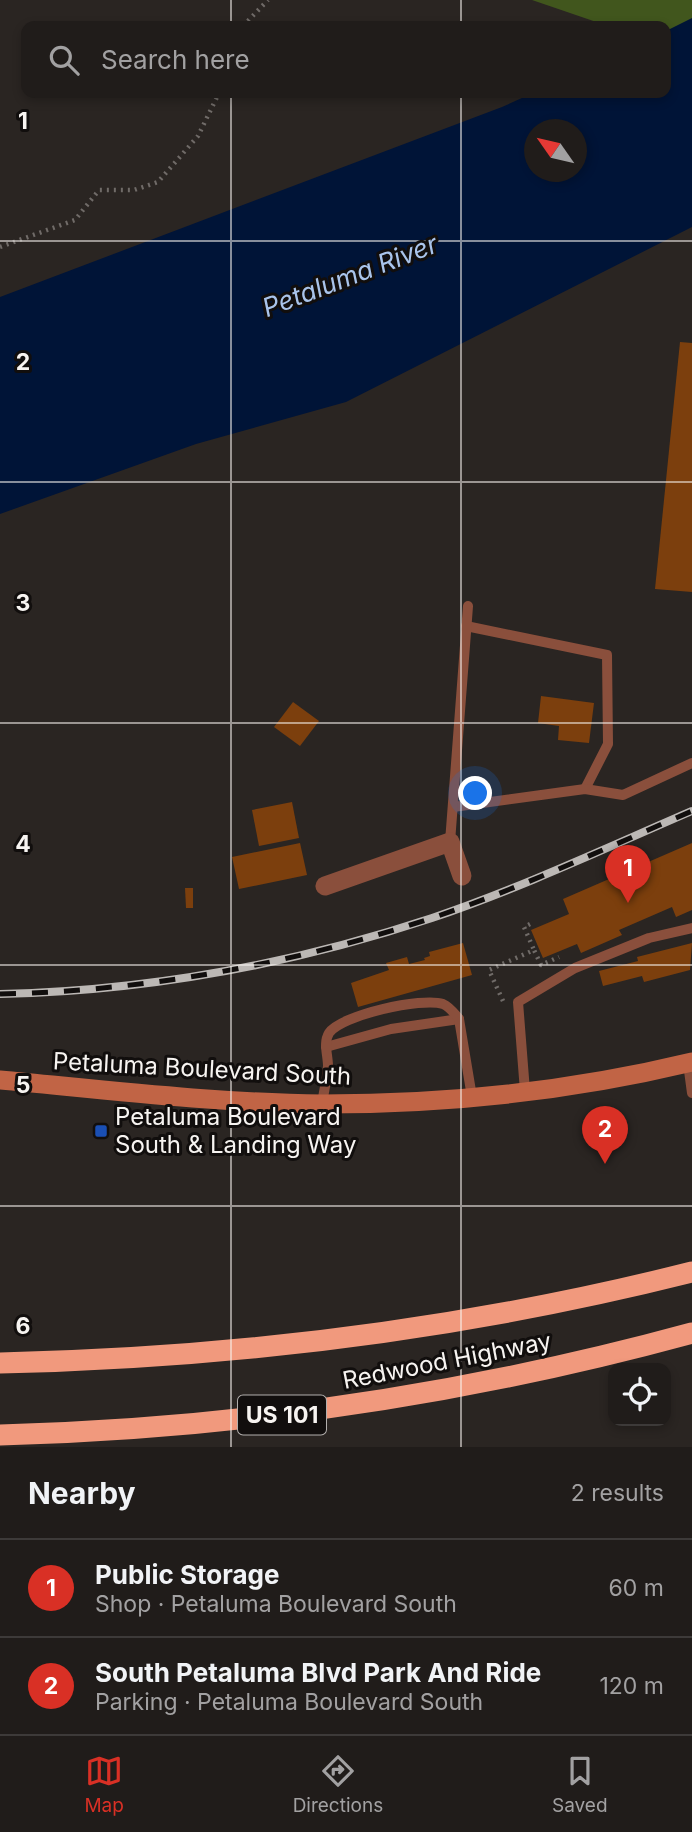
<!DOCTYPE html>
<meta charset="utf-8">
<style>
:root{--surface:#201c1a;--page:#282523;--text:#f1f3f6;--muted:#a2a1a2;--line:#3d3a39;--accent:#d93025}
body{margin:0;font-family:Inter,sans-serif;background:var(--page);color:var(--text)}
.controls{position:absolute;right:21px;bottom:21px;display:grid;overflow:hidden;border-radius:14px;box-shadow:0 4px 10px #0003}
.controls button{width:63px;height:63px;display:grid;place-items:center;padding:0;border:0;border-bottom:2px solid var(--line);background:var(--surface);color:var(--text);font:35px sans-serif}
.compass{position:absolute;left:524px;top:119px;width:63px;height:63px;border-radius:50%;background:var(--surface);box-shadow:0 4px 10px #0003;rotate:304deg}
.you{position:absolute;left:476px;top:794px;width:24px;height:24px;margin:-18px;border:5px solid #fff;border-radius:50%;background:#1a73e8;box-shadow:0 0 0 10px #1a73e833}
.badge{display:grid;place-items:center;width:46px;height:46px;border-radius:50%;background:var(--accent);color:#fff;font-size:23px;font-weight:700}
.pin{position:absolute;translate:-50% -58px;filter:drop-shadow(0 2px 4px #0008)}
.pin::after{content:'';position:absolute;top:37px;width:24px;height:21px;background:inherit;clip-path:polygon(0 0,100% 0,50% 100%)}
.list{margin:0;padding:0;list-style:none}
h2{display:flex;justify-content:space-between;align-items:center;height:91px;margin:0;padding:0 28px;font-size:30px}
h2 small{font-size:23px;font-weight:400;color:var(--muted)}
.list li{display:grid;grid-template-columns:46px 1fr auto;gap:21px;align-items:center;box-sizing:border-box;height:98px;padding:0 28px;border-top:2px solid var(--line)}
.list b{display:block;font-size:26px;white-space:nowrap}
.list p{margin:0;font-size:23px;white-space:nowrap;color:var(--muted)}
.list em{font-size:23px;font-style:normal;color:var(--muted)}
.icon{flex:none;width:38px;height:38px;fill:none;stroke:currentColor;stroke-width:2;stroke-linecap:round;stroke-linejoin:round}
.map{position:relative;flex:none;width:692px;height:1447px;overflow:hidden}
.search{position:absolute;background:var(--surface);box-shadow:0 4px 10px #0003;left:21px;right:21px;top:21px;height:77px;display:flex;align-items:center;gap:18px;box-sizing:border-box;padding:0 24px;border-radius:14px;color:var(--muted);font-size:26px}
.sheet{height:287px;background:var(--surface)}
nav{display:flex;justify-content:space-around;align-items:center;box-sizing:border-box;height:98px;border-top:2px solid var(--line);background:var(--surface);font-size:19px;color:var(--muted)}
nav a{display:grid;justify-items:center;gap:4px}
nav .on{color:var(--accent)}
.map>svg:first-child{display:block}
.green{fill:#41561d}
.water{fill:#001437;fill-rule:evenodd}
.building{fill:#7c3f0d}
.lines{fill:none;stroke-linecap:round;stroke-linejoin:round}
.path{stroke:#706b68;stroke-width:4.5;stroke-dasharray:2 5;stroke-linecap:butt}
.service{stroke:#8a4f3c;stroke-width:10}
.minor{stroke:#8a4f3c;stroke-width:19}
.secondary{stroke:#c16445;stroke-width:19}
.motorway{stroke:#f1997d;stroke-width:21}
.rail-casing{stroke:#bcb8b5;stroke-width:8}
.rail{stroke:#110e0d;stroke-width:5;stroke-dasharray:16;stroke-linecap:butt}
.grid{fill:none;stroke:#f7f4f1;stroke-width:2;stroke-opacity:0.55}
.transit-dot{fill:#1a4fb4;stroke:#110e0d;stroke-width:2.5}
.labels{text-anchor:middle;stroke-width:6;stroke-linejoin:round;paint-order:stroke}
.shield{fill:#110e0d;stroke:#b2afad;stroke-width:2}
.shield-label{font-size:23px;font-weight:bold;fill:#f7f4f1}
.street-label{font-size:24px;fill:#f7f4f1;stroke:#110e0d}
.poi-label{font-size:24px;fill:#f7f4f1;stroke:#110e0d;text-anchor:start}
.water-label{font-size:26px;font-style:italic;fill:#a9c4eb;stroke:#110e0d}
.grid-label{font-size:23px;text-anchor:middle;font-weight:bold;fill:#f7f4f1;stroke:#110e0d;stroke-width:6;stroke-linejoin:round;paint-order:stroke}
</style>
<div class="map">
<svg width="692" height="1447" viewBox="0 0 692 1447">
<rect width="100%" height="100%" fill="#2a2522"/>
<polygon class="green" points="532,0 692,0 692,26 666,40 666,26 608,26"/>
<path class="water" d="M692 18V227L346 402 196 444 0 514V297L502 107 533 93H666V31ZM534 130H576V172H534Z"/>
<g class="building">
<polygon points="680,342 692,343 692,592 655,589"/>
<polygon points="541,696 594,703 589,743 558,740 559,726 538,723"/>
<polygon points="293,702 319,721 300,746 274,727"/>
<polygon points="292,802 299,838 259,846 252,810"/>
<polygon points="300,843 307,875 239,889 232,857"/>
<polygon points="692,843 692,910 676,917 672,907 619,930 622,935 581,953 577,944 543,958 531,930 569,914 563,899"/>
<polygon points="185,888 193,888 193,908 186,908"/>
<polygon points="463,943 472,975 358,1007 351,983 389,970 386,963 407,957 409,964 425,960 424,958 430,956 429,952"/>
<polygon points="692,943 690,970 644,982 642,976 603,986 599,971 638,961 637,957"/>
</g>
<g class="lines">
<g class="path">
<polyline points="243,26 268,0"/>
<polyline points="0,247 75,220 99,190 134,190 158,182 198,136 219,93"/>
<polyline points="530,924 524,927 534,950"/>
<polyline points="503,1001 489,970 534,950 541,965 559,957"/>
</g>
<g class="service">
<polyline points="466,626 607,655 608,744 585,789"/>
<polyline points="453,807 585,789 623,795 692,763"/>
<polyline points="450,842 468,606"/>
<polyline points="326,1047 391,1029 459,1019"/>
<polyline points="688,1063 692,1093"/>
<polyline points="525,1091 518,1002 575,968 649,938 692,928"/>
<path d="M322 1104C324 1091 327 1078 328 1066 328 1055 323 1043 329 1033 341 1015 422 997 443 1004 450 1007 454 1013 459 1019L472 1097"/>
</g>
<polyline class="minor" points="325,886 450,842 462,876"/>
<path class="secondary" d="M0 1080C107 1090 215 1103 323 1104 446 1104 572 1091 692 1062"/>
<g class="motorway">
<path d="M0 1363C233 1358 466 1329 692 1272"/>
<path d="M0 1435C235 1429 465 1395 692 1333"/>
</g>
<defs>
<path id="rail" d="M0 994C146 991 293 964 432 918 521 888 606 848 692 811"/>
</defs>
<use href="#rail" class="rail-casing"/>
<use href="#rail" class="rail"/>
</g>
<path class="grid" d="M231 0V26M461 0V26M231 93V1447M461 93V1447M0 241H692M0 482H692M0 723H692M0 965H692M0 1206H692"/>
<rect class="transit-dot" x="94" y="1124" width="14" height="14" rx="3.5"/>
<g class="labels">
<rect class="shield" x="238" y="1395.5" width="88" height="39" rx="5"/>
<g class="shield-label">
<text x="282" y="1423">US 101</text>
</g>
<g class="street-label">
<text transform="translate(202 1069) rotate(3)" y="8">Petaluma Boulevard South</text>
<text transform="translate(447 1361) rotate(-11)" y="8">Redwood Highway</text>
</g>
<g class="poi-label">
<text x="115" y="1125">Petaluma Boulevard<tspan x="115" dy="28">South &amp; Landing Way</tspan></text>
</g>
<g class="water-label">
<text transform="translate(350 276) rotate(-21)" y="9">Petaluma River</text>
</g>
</g>
<g class="grid-label">
<text x="23" y="129">1</text>
<text x="23" y="370">2</text>
<text x="23" y="611">3</text>
<text x="23" y="852">4</text>
<text x="23" y="1093">5</text>
<text x="23" y="1334">6</text>
</g>
</svg>
<div class="controls">
<button><svg class="icon" aria-label="locate" viewBox="0 0 24 24"><circle cx="12" cy="12" r="6"/><path d="M12 2v4M12 18v4M2 12h4M18 12h4"/></svg></button>
</div>
<svg class="compass" viewBox="-18 -18 36 36"><path d="M0-13l5 13h-10z" fill="#e53935"/><path d="M0 13l5-13h-10z" fill="#a2a1a2"/></svg>
<div class="you"></div>
<div class="pin badge" style="left:628px;top:903px">1</div>
<div class="pin badge" style="left:605px;top:1164px">2</div>
<div class="search"><svg class="icon" aria-label="search" viewBox="0 0 24 24"><circle cx="10" cy="10" r="6"/><path d="M15 15l6 6"/></svg>Search here</div>
</div>
<section class="sheet">
<h2>Nearby<small>2 results</small></h2>
<ul class="list">
<li><span class="badge">1</span><div><b>Public Storage</b><p>Shop · Petaluma Boulevard South</p></div><em>60 m</em></li>
<li><span class="badge">2</span><div><b>South Petaluma Blvd Park And Ride</b><p>Parking · Petaluma Boulevard South</p></div><em>120 m</em></li>
</ul>
</section>
<nav>
<a class="on"><svg class="icon" aria-label="map" viewBox="0 0 24 24"><path d="M3 6l6-2 6 2 6-2v14l-6 2-6-2-6 2zM9 4v14M15 6v14"/></svg>Map</a>
<a><svg class="icon" aria-label="directions" viewBox="0 0 24 24"><path d="M12 3l9 9-9 9-9-9zM9 14v-3h6M13 9l2 2-2 2"/></svg>Directions</a>
<a><svg class="icon" aria-label="saved" viewBox="0 0 24 24"><path d="M7 4h10v16l-5-4-5 4z"/></svg>Saved</a>
</nav>
